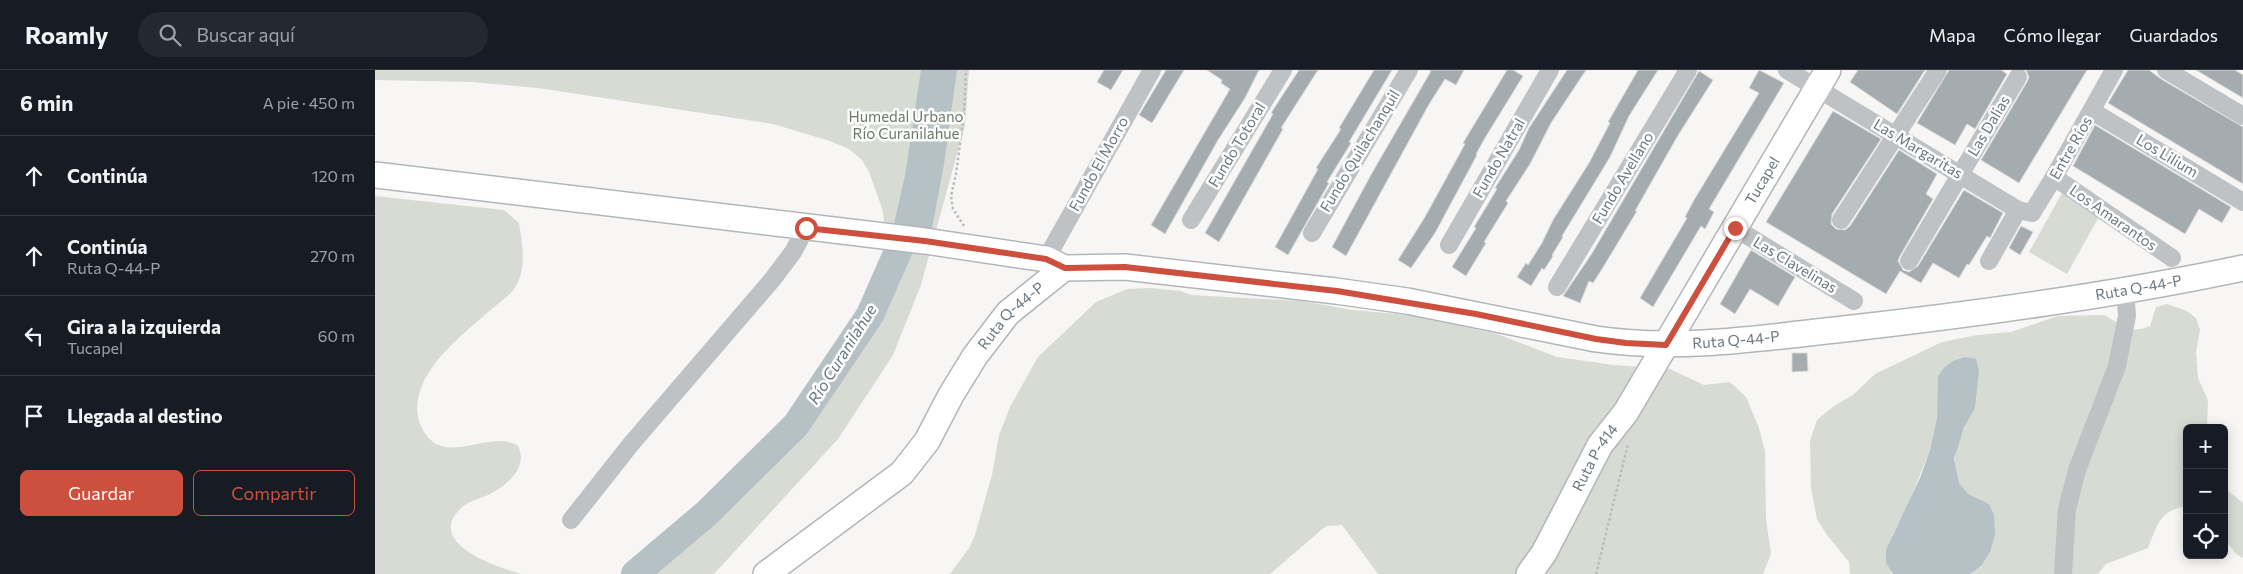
<!DOCTYPE html>
<html lang="es">
<meta charset="utf-8">
<style>
:root{--surface:#171b24;--page:#242831;--text:#f1f3f6;--muted:#9ea1a6;--line:#363941;--accent:#cd503e}
body{margin:0;font-family:Commissioner,sans-serif;background:var(--page);color:var(--text)}
.controls{position:absolute;right:15px;bottom:15px;display:grid;overflow:hidden;border-radius:8px;box-shadow:0 2px 12px #0003}
.controls button{width:45px;height:45px;display:grid;place-items:center;padding:0;border:0;border-bottom:1px solid var(--line);background:var(--surface);color:var(--text);font:25px sans-serif}
.stop{position:absolute;width:15px;height:15px;margin:-11px;border:4px solid #cd503e;border-radius:50%;background:#fff}
.stop.end{background:#cd503e;border-color:#fff;box-shadow:0 1px 5px #0008}
.list{margin:0;padding:0;list-style:none}
h2{display:flex;justify-content:space-between;align-items:center;height:65px;margin:0;padding:0 20px;font-size:21px}
h2 small{font-size:16px;font-weight:400;color:var(--muted)}
.list li{display:grid;grid-template-columns:32px 1fr auto;gap:15px;align-items:center;box-sizing:border-box;height:80px;padding:0 20px;border-top:1px solid var(--line)}
.list b{display:block;font-size:19px;white-space:nowrap}
.list p{margin:0;font-size:16px;white-space:nowrap;color:var(--muted)}
.list em{font-size:16px;font-style:normal;color:var(--muted)}
.actions{display:flex;gap:10px;padding:15px 20px}
.actions a{flex:1;padding:11px 0;border:1px solid var(--accent);border-radius:8px;text-align:center;font-size:18px;color:var(--accent)}
.actions .main{background:var(--accent);color:#fff}
.icon{flex:none;width:28px;height:28px;fill:none;stroke:currentColor;stroke-width:2;stroke-linecap:round;stroke-linejoin:round}
.map{position:relative;flex:none;width:1868px;height:504px;overflow:hidden}
header{display:flex;align-items:center;gap:30px;box-sizing:border-box;height:70px;padding:0 25px;background:var(--surface);border-bottom:1px solid var(--line)}
header strong{font-size:24px}
nav{display:flex;gap:28px;margin-inline-start:auto;font-size:18px}
.search{width:350px;height:45px;background:var(--page);display:flex;align-items:center;gap:12px;box-sizing:border-box;padding:0 18px;border-radius:28px;color:var(--muted);font-size:19px}
main{display:flex}
aside{flex:1;background:var(--surface)}
.map>svg:first-child{display:block}
.green{fill:#d7dbd4}
.water{fill:#b5c1c4}
.lines{fill:none;stroke-linecap:round;stroke-linejoin:round}
.river{stroke:#b5c1c4;stroke-width:28}
.building{fill:#a4acb0;stroke:#d8d8d7}
.secondary-casing{stroke:#b1b6b9;stroke-width:28}
.path{stroke:#b8bbbd;stroke-width:2.5;stroke-dasharray:2.5 2.5;stroke-linecap:butt}
.street{stroke:#bec2c5;stroke-width:18}
.secondary{stroke:#fff;stroke-width:25}
.route{stroke:#cd503e;stroke-width:6}
.labels{text-anchor:middle;stroke-width:5;stroke-linejoin:round;paint-order:stroke}
.park-label{font-size:15px;fill:#6d7968;stroke:#fff}
.street-label{font-size:15px;fill:#6a7981;stroke:#fff}
.water-label{font-size:16px;font-style:italic;fill:#65797d;stroke:#fff}
</style>
<header>
<strong>Roamly</strong>
<div class="search"><svg class="icon" aria-label="search" viewBox="0 0 24 24"><circle cx="10" cy="10" r="6"/><path d="M15 15l6 6"/></svg>Buscar aquí</div>
<nav><a>Mapa</a><a>Cómo llegar</a><a>Guardados</a></nav>
</header>
<main>
<aside>
<h2>6 min<small>A pie · 450 m</small></h2>
<ul class="list">
<li><svg class="icon" aria-label="ahead" viewBox="0 0 24 24"><path d="M12 20V5M6 11l6-6 6 6"/></svg><div><b>Continúa</b></div><em>120 m</em></li>
<li><svg class="icon" aria-label="ahead" viewBox="0 0 24 24"><path d="M12 20V5M6 11l6-6 6 6"/></svg><div><b>Continúa</b><p>Ruta Q-44-P</p></div><em>270 m</em></li>
<li><svg class="icon" aria-label="left" viewBox="0 0 24 24"><path d="M17 20v-9H6M10 6l-5 5 5 5"/></svg><div><b>Gira a la izquierda</b><p>Tucapel</p></div><em>60 m</em></li>
<li><svg class="icon" aria-label="arrive" viewBox="0 0 24 24"><path d="M6 21V4h12l-3 4 3 4H6"/></svg><div><b>Llegada al destino</b></div></li>
</ul>
<div class="actions"><a class="main">Guardar</a><a>Compartir</a></div>
</aside>
<div class="map">
<svg width="1868" height="504" viewBox="0 0 1868 504">
<rect width="100%" height="100%" fill="#f7f6f4"/>
<g class="green">
<polygon points="0,0 594,0 590,55 546,215 518,285 463,369 339,504 262,504 347,438 400,380 470,270 505,207 509,192 511,165 507,138 494,102 487,90 474,79 455,71 398,54 163,18 98,12 0,10"/>
<polygon points="1692,114 1730,136 1692,204 1654,182"/>
<path d="M0 126 129 140 144 153C147 173 152 197 141 216 135 227 120 235 111 244 82 269 36 305 43 347 45 357 52 369 61 374 85 386 122 361 143 376 154 397 131 417 113 425 104 429 94 431 86 438 49 474 123 497 146 504H0Z"/>
<polygon points="774,218 806,221 816,225 926,231 978,240 1034,245 1122,264 1182,287 1239,295 1295,299 1329,315 1355,312 1371,327 1384,358 1390,381 1391,449 1396,484 1388,504 1003,504 967,455 951,456 895,504 575,504 594,478 600,465 617,405 624,365 635,337 663,287 721,232 752,219"/>
<path d="M1792 234 1812 241 1821 248 1825 260 1821 282 1823 308 1833 330 1832 358H1812V436C1784 441 1783 454 1773 478L1731 494 1723 504H1595L1606 496 1614 434C1607 431 1598 428 1593 424 1565 402 1587 362 1600 338L1564 306 1562 348 1555 380 1530 442 1517 466 1516 503 1518 504H1475L1474 492 1452 465 1442 449 1436 418 1435 371 1442 350 1459 336 1478 325 1500 304 1567 272 1602 265 1636 262 1683 246 1729 245 1755 260 1766 259 1775 256 1781 237Z"/>
<polygon points="1849,414 1852,420 1868,433 1868,488 1861,484 1849,468"/>
</g>
<g class="water">
<polygon points="546,0 582,0 569,94 556,164 518,158 530,106"/>
<polygon points="1590,287 1601,289 1604,300 1600,338 1589,358 1579,389 1584,413 1593,424 1614,434 1619,445 1620,465 1615,482 1606,496 1595,504 1518,504 1511,493 1511,480 1545,408 1555,380 1562,348 1563,306 1569,298 1578,291"/>
</g>
<g class="lines">
<polyline class="river" points="260,504 332,443 421,355 495,245 538,147"/>
</g>
<g class="building">
<polygon points="729,0 748,0 736,20 722,12"/>
<polygon points="791,0 809,0 777,53 764,45"/>
<polygon points="832,0 884,0 870,28 843,70 790,164 776,155 855,19 846,13 847,10"/>
<polygon points="924,0 943,0 906,58 908,59 844,172 830,163 898,44 896,43"/>
<polygon points="999,0 1017,0 974,72 976,73 952,112 954,113 913,185 900,177 943,99 941,98 966,59 964,58"/>
<polygon points="1054,0 1089,0 1081,15 1070,9 1053,36 971,186 957,177 997,103 1056,1"/>
<polygon points="1132,0 1138,0 1148,6 1110,68 1101,84 1102,85 1060,163 1036,198 1023,190 1050,147 1090,74 1088,73"/>
<polygon points="1192,0 1211,0 1176,53 1155,94 1131,131 1133,133 1109,172 1111,173 1091,206 1077,197 1101,158 1099,157 1122,119 1120,118 1144,80 1154,58"/>
<polygon points="1263,0 1283,0 1254,46 1235,87 1187,166 1188,167 1177,185 1178,186 1169,200 1167,198 1156,216 1142,207 1151,193 1153,195 1167,173 1178,150 1214,93 1235,53 1233,52"/>
<polygon points="1384,0 1409,13 1334,139 1339,142 1330,159 1326,156 1278,237 1265,228 1312,148 1310,147 1319,130 1384,23 1374,18"/>
<polygon points="1483,0 1550,0 1522,44 1475,12"/>
<polygon points="1574,0 1626,0 1632,4 1600,59 1592,54 1580,75 1542,53"/>
<polygon points="1651,0 1712,0 1644,113 1606,90 1652,12 1654,7"/>
<polygon points="1753,0 1774,0 1786,9 1868,57 1868,114 1733,33"/>
<polygon points="1821,0 1860,0 1868,5 1868,28"/>
<polygon points="1324,1 1338,10 1302,67 1260,141 1262,141 1227,199 1218,213 1214,211 1205,233 1188,226 1216,185"/>
<polygon points="1458,41 1506,69 1457,144 1456,154 1461,159 1470,160 1475,156 1524,80 1562,104 1551,124 1558,129 1525,186 1523,191 1528,200 1534,202 1543,196 1589,120 1628,143 1615,168 1612,166 1594,195 1592,194 1584,208 1558,193 1546,213 1525,201 1511,224 1391,152"/>
<polygon points="1720,55 1856,137 1847,153 1824,139 1810,164 1698,96"/>
<polygon points="1646,156 1658,162 1645,185 1634,178"/>
<polygon points="1376,180 1420,207 1403,236 1375,219 1360,244 1345,234"/>
<polygon points="1417,283 1432,283 1433,301 1417,302"/>
</g>
<g class="lines">
<defs>
<g id="secondary">
<polyline points="0,105 550,171 671,189 689,198"/>
<path id="s1" d="M391 504 527 403 552 371 576 325 600 286 633 243 689 198 750 197 961 221 1032 231 1221 269C1304 281 1387 268 1469 259 1603 244 1736 226 1868 198"/>
<path id="s2" d="M1154 504 1169 483 1225 375 1251 342 1453 0"/>
</g>
</defs>
<use href="#secondary" class="secondary-casing"/>
<g class="path">
<polyline points="589,156 578,139 576,126 581,104 589,44 591,0"/>
<polyline points="1221,504 1253,374"/>
</g>
<g class="street">
<polyline points="1412,0 1643,140 1657,143 1679,107 1739,0"/>
<polyline points="1791,0 1868,46"/>
<polyline points="1717,41 1868,132"/>
<polyline points="1679,107 1797,188"/>
<polyline points="816,150 908,0"/>
<polyline points="1466,150 1563,0"/>
<polyline points="1360,158 1479,231"/>
<polyline points="937,163 1034,0"/>
<polyline points="1074,175 1175,0"/>
<polyline points="671,189 777,0"/>
<polyline points="1534,191 1643,7"/>
<polyline points="1614,191 1643,140"/>
<polyline points="1182,217 1313,0"/>
<polyline points="196,450 256,374 397,210 418,182 431,158"/>
<polyline points="1688,504 1692,439 1702,400 1742,296 1752,246 1750,220"/>
</g>
<use href="#secondary" class="secondary"/>
</g>
<g class="lines">
<polyline class="route" points="431,158 550,171 671,189 690,198 750,197 962,221 1101,244 1221,269 1251,273 1291,275 1360,158"/>
</g>
<g class="labels">
<g class="park-label">
<text x="531" y="52">Humedal Urbano<tspan x="531" dy="17">Río Curanilahue</tspan></text>
</g>
<g class="street-label">
<text transform="translate(1614 56) rotate(-59)" y="5">Las Dalias</text>
<text transform="translate(862 75) rotate(-59)" y="5">Fundo Totoral</text>
<text transform="translate(1696 78) rotate(-60)" y="5">Entre Ríos</text>
<text transform="translate(1543 79) rotate(31)" y="5">Las Margaritas</text>
<text transform="translate(985 81) rotate(-59)" y="5">Fundo Quilachanquil</text>
<text transform="translate(1792 86) rotate(31)" y="5">Los Lilium</text>
<text transform="translate(1124 88) rotate(-60)" y="5">Fundo Natral</text>
<text transform="translate(724 94) rotate(-61)" y="5">Fundo El Morro</text>
<text transform="translate(1248 108) rotate(-59)" y="5">Fundo Avellano</text>
<text dy="5" stroke="none"><textPath href="#s2" startOffset="458">Tucapel</textPath></text>
<text transform="translate(1738 148) rotate(35)" y="5">Los Amarantos</text>
<text transform="translate(1420 195) rotate(31)" y="5">Las Clavelinas</text>
<text dy="5" stroke="none"><textPath href="#s1" startOffset="1518">Ruta Q-44-P</textPath></text>
<text dy="5" stroke="none"><textPath href="#s1" startOffset="362">Ruta Q-44-P</textPath></text>
<text dy="5" stroke="none"><textPath href="#s1" startOffset="1112">Ruta Q-44-P</textPath></text>
<text dy="5" stroke="none"><textPath href="#s2" startOffset="134">Ruta P-414</textPath></text>
</g>
<g class="water-label">
<text transform="translate(467 284) rotate(-58)" y="6">Río Curanilahue</text>
</g>
</g>
</svg>
<div class="controls">
<button>+</button>
<button>−</button>
<button><svg class="icon" aria-label="locate" viewBox="0 0 24 24"><circle cx="12" cy="12" r="6"/><path d="M12 2v4M12 18v4M2 12h4M18 12h4"/></svg></button>
</div>
<div class="stop" style="left:431px;top:158px"></div>
<div class="stop end" style="left:1360px;top:158px"></div>
</div>
</main>
